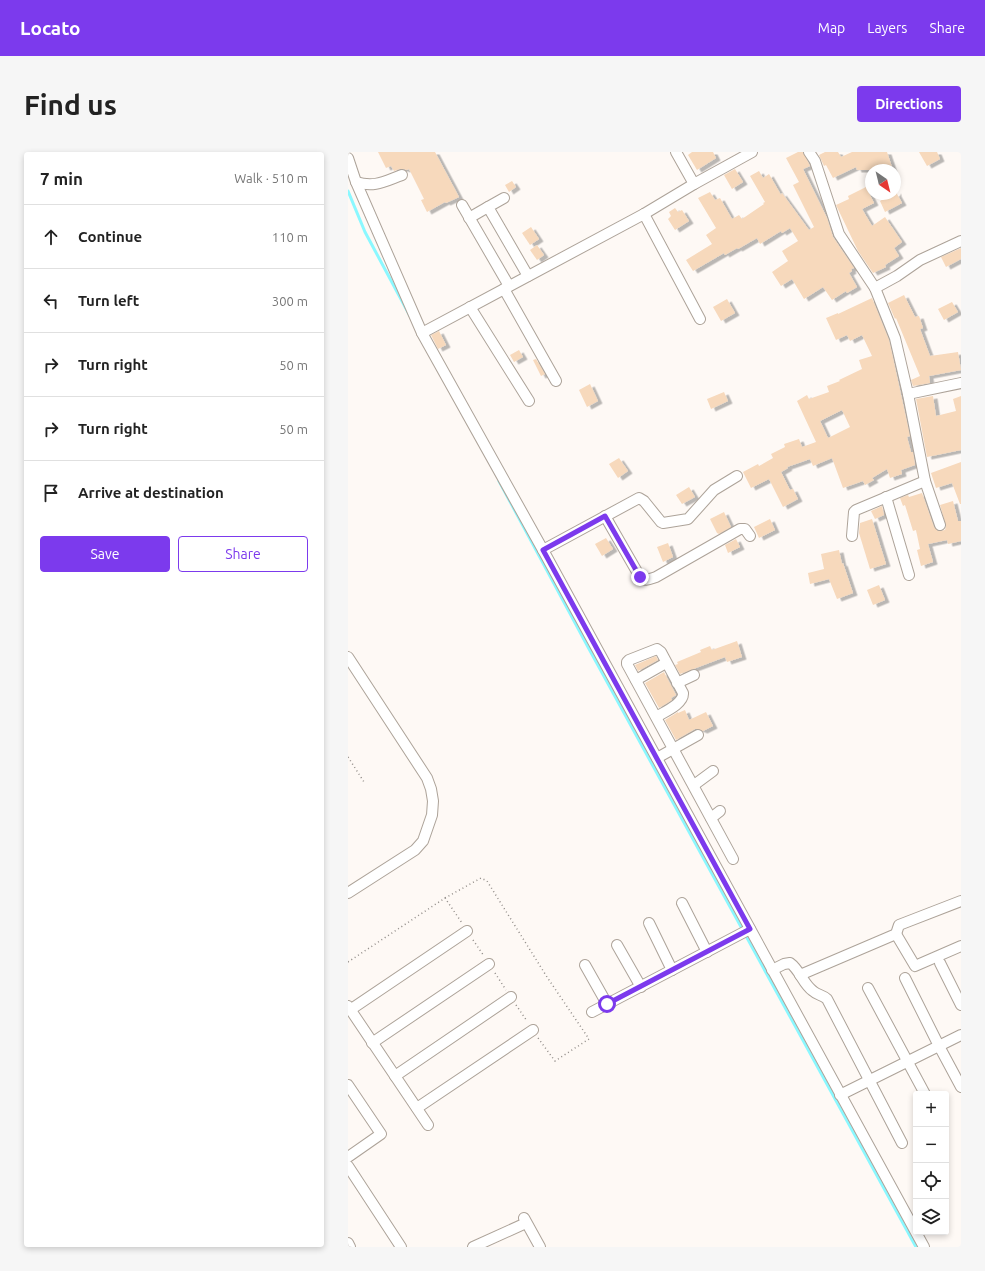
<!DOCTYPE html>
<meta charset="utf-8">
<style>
:root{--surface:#fff;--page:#f6f6f6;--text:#222;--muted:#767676;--line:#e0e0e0;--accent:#7c3aed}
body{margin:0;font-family:Ubuntu,sans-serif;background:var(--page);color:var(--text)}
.controls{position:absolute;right:12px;bottom:12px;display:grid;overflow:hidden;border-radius:4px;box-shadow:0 2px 6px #0003}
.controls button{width:36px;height:36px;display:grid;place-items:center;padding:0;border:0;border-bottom:1px solid var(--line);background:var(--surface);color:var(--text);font:20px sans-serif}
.compass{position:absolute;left:517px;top:12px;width:36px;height:36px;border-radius:50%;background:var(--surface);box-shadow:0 2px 6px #0003;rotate:145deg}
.stop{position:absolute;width:12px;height:12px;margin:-9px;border:3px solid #7c3aed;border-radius:50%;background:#fff}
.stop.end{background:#7c3aed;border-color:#fff;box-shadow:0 1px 4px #0008}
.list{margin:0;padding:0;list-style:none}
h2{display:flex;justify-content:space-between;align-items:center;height:52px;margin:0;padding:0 16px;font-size:17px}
h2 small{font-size:13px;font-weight:400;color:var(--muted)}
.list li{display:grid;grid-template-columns:26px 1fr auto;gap:12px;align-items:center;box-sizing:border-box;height:64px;padding:0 16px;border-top:1px solid var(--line)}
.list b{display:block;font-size:15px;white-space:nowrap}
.list em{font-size:13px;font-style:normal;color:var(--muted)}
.actions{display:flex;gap:8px;padding:12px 16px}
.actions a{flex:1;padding:9px 0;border:1px solid var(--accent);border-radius:4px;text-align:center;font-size:14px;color:var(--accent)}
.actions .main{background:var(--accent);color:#fff}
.icon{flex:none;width:22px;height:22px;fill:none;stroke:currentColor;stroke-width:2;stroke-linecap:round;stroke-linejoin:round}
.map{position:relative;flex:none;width:613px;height:1095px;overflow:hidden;border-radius:4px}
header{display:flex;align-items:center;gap:24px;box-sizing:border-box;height:56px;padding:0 20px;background:var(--accent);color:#fff}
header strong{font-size:19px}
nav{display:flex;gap:22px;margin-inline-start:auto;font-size:14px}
.intro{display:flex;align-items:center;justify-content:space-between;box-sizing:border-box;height:96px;padding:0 24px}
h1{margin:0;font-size:28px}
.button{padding:10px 18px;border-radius:4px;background:var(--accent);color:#fff;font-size:14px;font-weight:700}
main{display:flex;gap:24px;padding:0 24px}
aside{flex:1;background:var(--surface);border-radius:4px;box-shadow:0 2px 6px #0003}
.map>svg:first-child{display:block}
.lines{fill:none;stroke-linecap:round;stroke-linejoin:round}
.stream{stroke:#8bf8ff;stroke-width:3}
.building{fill:#f7d9bc;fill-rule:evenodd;filter:url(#shadow)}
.minor-casing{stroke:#ada399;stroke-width:12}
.path{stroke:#928d89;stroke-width:1.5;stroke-dasharray:1 3;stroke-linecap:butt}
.minor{stroke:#fff;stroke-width:10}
.route{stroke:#7c3aed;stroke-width:5}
</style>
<header>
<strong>Locato</strong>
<nav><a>Map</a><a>Layers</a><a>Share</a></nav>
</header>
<div class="intro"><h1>Find us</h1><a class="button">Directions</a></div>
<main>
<aside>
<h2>7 min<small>Walk · 510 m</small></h2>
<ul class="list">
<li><svg class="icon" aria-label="ahead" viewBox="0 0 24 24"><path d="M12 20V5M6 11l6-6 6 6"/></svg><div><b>Continue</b></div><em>110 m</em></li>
<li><svg class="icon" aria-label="left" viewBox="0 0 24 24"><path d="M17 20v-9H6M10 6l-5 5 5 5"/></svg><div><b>Turn left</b></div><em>300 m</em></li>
<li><svg class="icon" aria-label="right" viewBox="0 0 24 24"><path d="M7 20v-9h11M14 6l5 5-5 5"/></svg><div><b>Turn right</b></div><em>50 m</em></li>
<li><svg class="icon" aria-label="right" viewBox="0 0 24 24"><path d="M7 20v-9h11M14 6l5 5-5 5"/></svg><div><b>Turn right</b></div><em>50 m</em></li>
<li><svg class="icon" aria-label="arrive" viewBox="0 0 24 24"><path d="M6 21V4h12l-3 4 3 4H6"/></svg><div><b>Arrive at destination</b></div></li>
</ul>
<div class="actions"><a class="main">Save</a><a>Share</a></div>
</aside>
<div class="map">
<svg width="613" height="1095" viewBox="0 0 613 1095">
<defs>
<filter id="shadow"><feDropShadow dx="4.5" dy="2.5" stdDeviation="0" flood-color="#0004"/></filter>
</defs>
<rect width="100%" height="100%" fill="#fef9f5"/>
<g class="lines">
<g class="stream">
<polyline points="0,39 17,80 62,164"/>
<polyline points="151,329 240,495 568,1095"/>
</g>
</g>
<g class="building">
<polygon points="30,0 87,0 111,45 98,51 97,50 79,60 73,48 76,47 61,17 59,18 55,17 52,17 46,19 43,14 38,16"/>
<polygon points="344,0 365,0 368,6 349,18 340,3"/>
<polygon points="450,0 455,0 462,14 455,17 479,66 485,85 506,116 503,117 504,119 501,121 509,135 499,141 498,139 484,148 475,135 456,147 444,127 433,134 424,120 440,109 434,99 450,89 442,76 434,81 433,79 412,92 409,86 390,97 389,96 377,103 376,101 345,119 338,108 364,92 358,83 368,76 350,46 362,40 367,48 372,46 384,67 391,63 394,67 416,52 415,51 417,50 402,24 411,19 415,26 421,22 433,43 434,41 461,78 466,75 445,33 451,30 438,6"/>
<polygon points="477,0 490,0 493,5 504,0 539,0 545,18 509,18 508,15 485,26 478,13 476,14 471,3"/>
<polygon points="571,0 589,0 592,7 579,14"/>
<polygon points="387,17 395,30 384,37 376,23"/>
<polygon points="164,29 168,35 161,40 157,33"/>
<polygon points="518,35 526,51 514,57 524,74 537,65 554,90 546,96 551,104 537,113 538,115 525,121 510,99 488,53 501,47 500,44"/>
<polygon points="549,39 549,42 554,51 537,60 532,49 544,42 547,42"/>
<polygon points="327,56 330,60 334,58 341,69 327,78 320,67 323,64 321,60"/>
<polygon points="183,75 191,87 182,93 174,81"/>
<polygon points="189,93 196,103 189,108 182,98"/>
<polygon points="613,96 613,107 598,115 593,105"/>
<polygon points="556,143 567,165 571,164 575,176 572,177 582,204 610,200 613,218 581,224 582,231 565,234 563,228 572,224 548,166 547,167 540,151"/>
<path d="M524 146 541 188 562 284 559 285 563 300H565L567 313 553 318 554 322 542 326 539 317 524 326 526 328 517 333 515 329 495 336 484 306 465 314 462 307 439 315 440 316 433 320 442 338 445 337 450 347 435 355 421 327 403 336 395 320 410 312 411 314 425 306 423 302 437 295 436 292 451 287 454 295 468 290 449 249 459 243 461 247 481 240 479 234 492 229 491 228 514 217 511 208 524 204 514 183 502 189 499 183 488 188 478 166 490 161V162ZM494 258 502 275 480 286 472 269Z"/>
<polygon points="379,147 387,161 373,169 365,155"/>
<polygon points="604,150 610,160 596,168 590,157"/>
<polygon points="91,179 98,193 90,197 83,183"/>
<polygon points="171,198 175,205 166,210 162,203"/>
<polygon points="188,207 197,222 193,224 185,208"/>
<polygon points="242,232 250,249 239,255 231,238"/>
<polygon points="376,240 380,249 363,257 359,247"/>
<polygon points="585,244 588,264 608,259 605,247 613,244 613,298 579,305 568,247"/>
<polygon points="271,306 280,319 270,326 261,312"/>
<polygon points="613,310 613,352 612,352 604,331 588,336 583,321"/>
<polygon points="341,335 347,345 334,352 328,343"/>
<polygon points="574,341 586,375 590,379 597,378 598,374 592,353 605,349 610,369 613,369 613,389 600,392 599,388 580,392 585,410 573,414 569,398 572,397 568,378 565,379 557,353 555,354 552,346 560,343 561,345"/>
<polygon points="534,354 536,363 527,367 523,359"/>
<polygon points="376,360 383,375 371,382 369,381 362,367"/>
<polygon points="422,367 427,378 411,386 406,375"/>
<polygon points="524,367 538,412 522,417 511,381 512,371"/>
<polygon points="258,386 265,397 254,404 247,392"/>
<polygon points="388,387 392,395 380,401 377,393"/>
<polygon points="320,391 325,405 315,410 309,395"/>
<polygon points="491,398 494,412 495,411 505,441 489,447 481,427 462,432 460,421 476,417 473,402"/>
<polygon points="531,433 537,448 525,453 519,438"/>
<polygon points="389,489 394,505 379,510 377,505 332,522 327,513 330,512 329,510 353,500 352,498 362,494 364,498"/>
<polygon points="308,504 310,508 290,519 287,513"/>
<polygon points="316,520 328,543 323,546 324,548 321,550 311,556 297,531"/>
<polygon points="337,558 341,568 358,560 365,574 355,579 350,577 347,577 328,588 317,568 330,560 330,561"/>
</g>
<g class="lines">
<defs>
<g id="minor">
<polyline points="328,0 346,32"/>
<polyline points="461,0 467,9 491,82 527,136 547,186 560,242 577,329 592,373"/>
<polyline points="0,6 8,30 74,181 195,398 576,1095"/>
<path d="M8 30C27 36 37 29 54 23"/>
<polyline points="156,46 140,55 180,124"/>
<polyline points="114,53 161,134"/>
<polyline points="296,62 352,167"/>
<polyline points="121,66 140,55"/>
<polyline points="527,136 549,124 572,108 613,89"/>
<polyline points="156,137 208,229"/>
<polyline points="122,155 181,249"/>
<polyline points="74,181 296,62 346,32 404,0"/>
<polyline points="560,242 613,231"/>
<polyline points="538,345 561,423"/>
<path d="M257 364 292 425C297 430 302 427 308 425L392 377H397L402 384"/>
<polyline points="504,384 506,360 508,358 577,329"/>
<polyline points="195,398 291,346 296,349 313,370 315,371 340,367 366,338 389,324"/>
<polyline points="0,505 79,626 83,637 85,649 84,663 75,689 67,698 0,741"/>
<polyline points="288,528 318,511"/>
<polyline points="329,531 346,523"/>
<path d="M308 565C316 560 336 552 335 541L313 500 309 497 281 508 279 510V512L385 707"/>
<polyline points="309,606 350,583"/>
<polyline points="346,633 365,619"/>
<polyline points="363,666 372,659"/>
<polyline points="334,751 359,800"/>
<polyline points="301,771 324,818"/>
<polyline points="548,782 567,814 613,794"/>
<polyline points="269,793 293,835"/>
<polyline points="592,811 613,853"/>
<polyline points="237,813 259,852"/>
<path d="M424 818 436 812 442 811C452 818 455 832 465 839 469 843 475 843 479 847L554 991"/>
<polyline points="452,823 548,782 551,773 613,749"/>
<polyline points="557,826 591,894 613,935"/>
<polyline points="520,836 577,942"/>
<polyline points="0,854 80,973"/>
<polyline points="2,858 119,779"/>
<polyline points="244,860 402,777"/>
<polyline points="24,891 141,812"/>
<polyline points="47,924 163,845"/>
<polyline points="0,933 33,982 0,1005"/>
<polyline points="492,943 613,883"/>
<polyline points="69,956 185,878"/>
<polyline points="0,1014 53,1095"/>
<polyline points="176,1066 192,1095"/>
<polyline points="0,1091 2,1095"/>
<polyline points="125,1095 178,1071"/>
</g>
</defs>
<use href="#minor" class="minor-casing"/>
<g class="path">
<polyline points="0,605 16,630"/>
<polyline points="97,746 133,726 139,729 199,825 241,887 207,909 190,886"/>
<polyline points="125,788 136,804"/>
<polyline points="0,810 97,746 114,771"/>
<polyline points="147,821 158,838"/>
<polyline points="168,853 179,869"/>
</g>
<use href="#minor" class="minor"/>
</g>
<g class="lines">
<polyline class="route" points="259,852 402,777 195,398 257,364 292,425"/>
</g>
</svg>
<div class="controls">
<button>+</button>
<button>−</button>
<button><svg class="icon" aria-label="locate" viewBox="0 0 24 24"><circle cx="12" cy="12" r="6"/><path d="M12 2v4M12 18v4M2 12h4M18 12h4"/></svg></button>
<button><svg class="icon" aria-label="layers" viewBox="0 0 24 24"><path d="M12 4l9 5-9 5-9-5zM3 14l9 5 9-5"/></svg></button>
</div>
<svg class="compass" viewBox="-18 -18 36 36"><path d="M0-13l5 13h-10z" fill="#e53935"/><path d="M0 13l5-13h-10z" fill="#767676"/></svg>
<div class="stop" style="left:259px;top:852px"></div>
<div class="stop end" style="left:292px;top:425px"></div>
</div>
</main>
